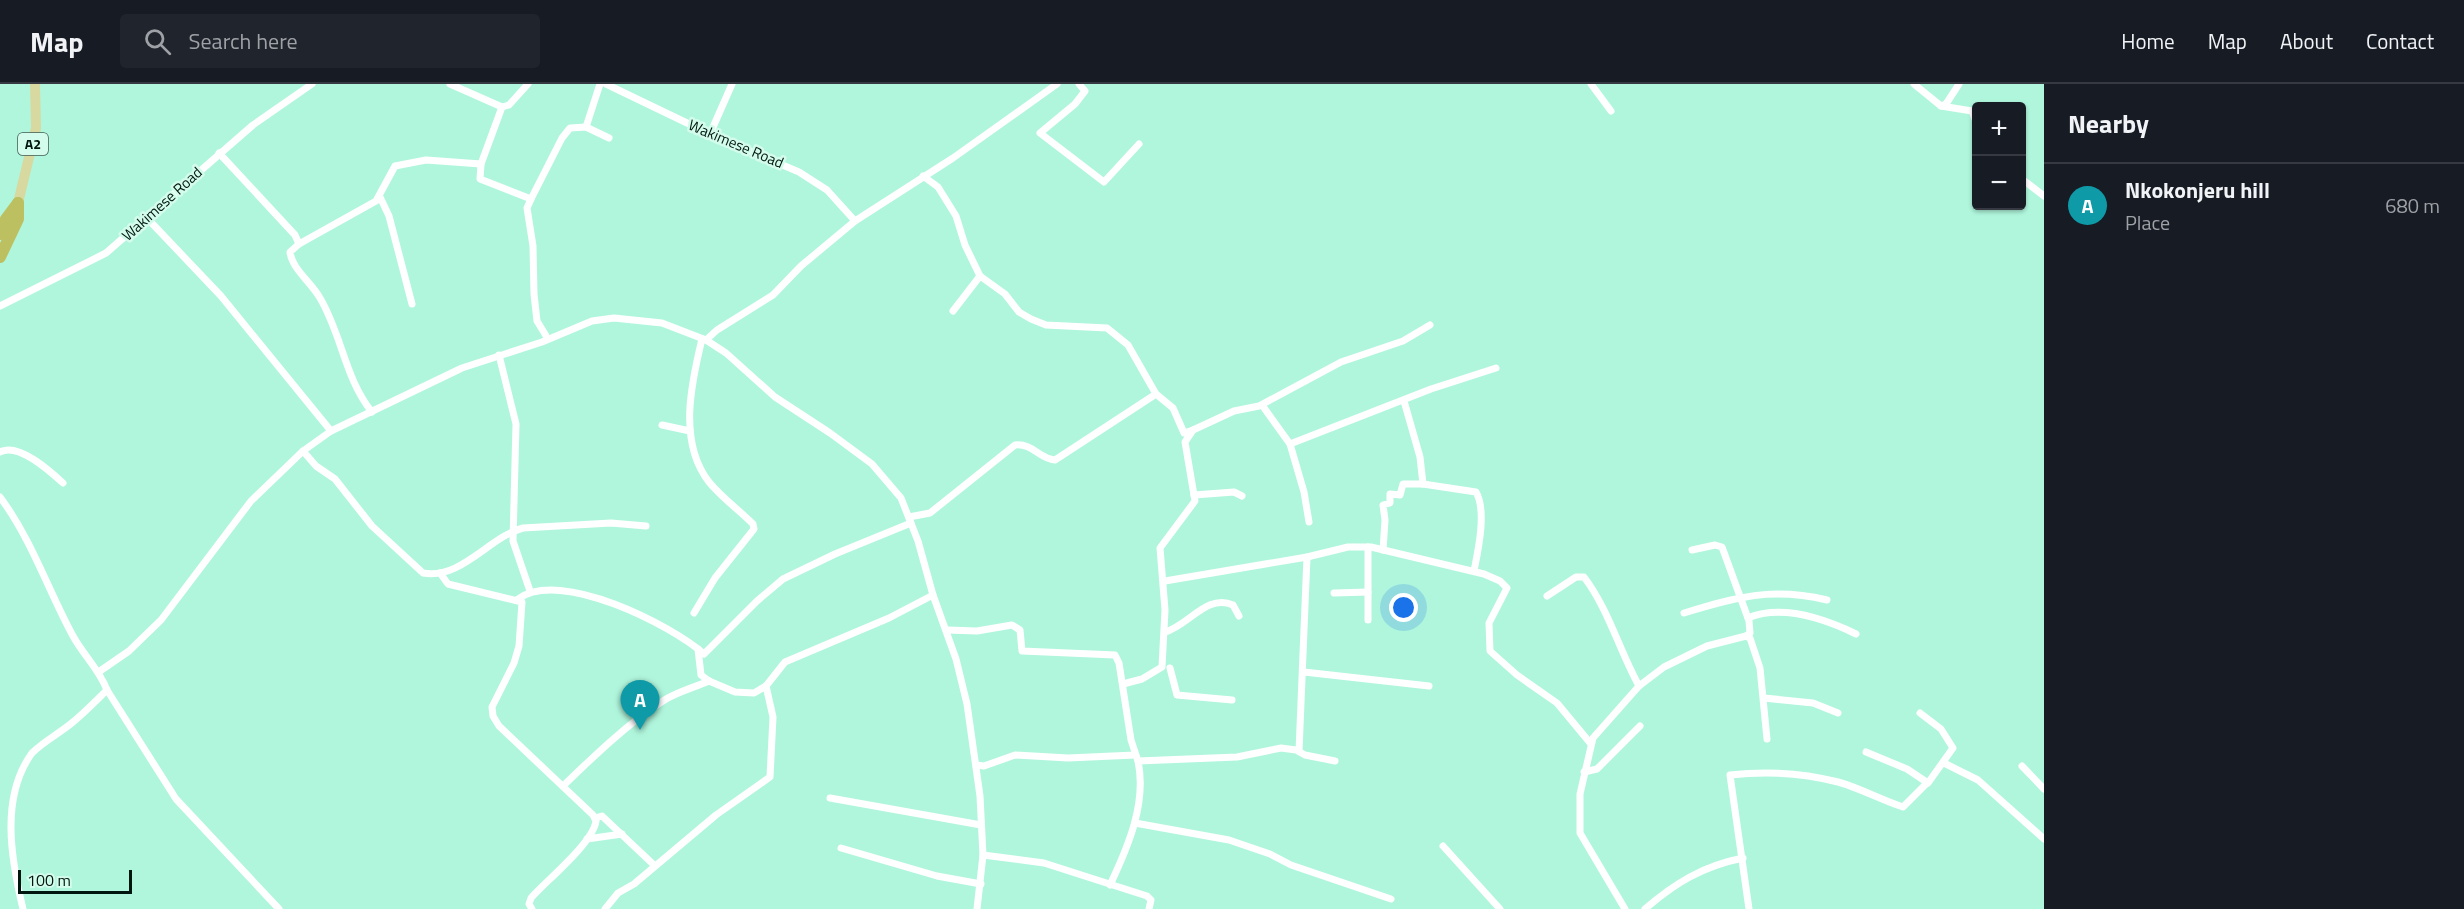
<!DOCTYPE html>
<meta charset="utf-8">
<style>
:root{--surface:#171b24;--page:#20242c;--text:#f1f3f6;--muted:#9ea1a6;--line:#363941;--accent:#2563eb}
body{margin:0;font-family:"Titillium Web",sans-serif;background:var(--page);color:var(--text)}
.controls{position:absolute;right:18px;top:18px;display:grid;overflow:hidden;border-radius:6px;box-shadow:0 2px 4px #0004}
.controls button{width:54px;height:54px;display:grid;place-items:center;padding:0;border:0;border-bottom:2px solid var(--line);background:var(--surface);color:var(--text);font:30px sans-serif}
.scale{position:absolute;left:18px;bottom:15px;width:114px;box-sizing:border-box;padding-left:6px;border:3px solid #00160e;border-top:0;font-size:16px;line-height:21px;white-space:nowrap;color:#00160e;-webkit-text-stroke:4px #d4fced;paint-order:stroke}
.you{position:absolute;left:1404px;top:524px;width:21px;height:21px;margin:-15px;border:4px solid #fff;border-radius:50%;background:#1a73e8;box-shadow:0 0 0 9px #1a73e833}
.badge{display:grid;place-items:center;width:39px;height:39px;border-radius:50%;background:var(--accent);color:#fff;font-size:20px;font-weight:700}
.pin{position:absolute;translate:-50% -50px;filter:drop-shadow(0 2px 3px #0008)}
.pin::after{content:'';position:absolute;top:32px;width:21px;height:18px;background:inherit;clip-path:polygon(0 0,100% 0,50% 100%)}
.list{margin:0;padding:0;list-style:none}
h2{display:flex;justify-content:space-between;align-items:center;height:78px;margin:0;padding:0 24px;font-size:26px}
h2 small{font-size:20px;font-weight:400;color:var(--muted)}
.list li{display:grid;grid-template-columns:39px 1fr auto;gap:18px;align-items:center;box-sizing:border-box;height:84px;padding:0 24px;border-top:2px solid var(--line)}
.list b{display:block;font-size:22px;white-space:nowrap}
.list p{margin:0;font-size:20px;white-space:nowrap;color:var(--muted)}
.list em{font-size:20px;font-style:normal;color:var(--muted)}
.icon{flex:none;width:33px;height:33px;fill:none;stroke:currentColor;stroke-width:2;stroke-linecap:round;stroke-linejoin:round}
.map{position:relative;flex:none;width:2044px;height:825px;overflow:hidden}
header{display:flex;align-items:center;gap:36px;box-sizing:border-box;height:84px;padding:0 30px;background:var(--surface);border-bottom:2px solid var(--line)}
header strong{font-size:28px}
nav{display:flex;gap:33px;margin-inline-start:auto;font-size:21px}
.search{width:420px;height:54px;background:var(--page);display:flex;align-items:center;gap:15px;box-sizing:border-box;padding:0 21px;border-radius:6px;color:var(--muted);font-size:22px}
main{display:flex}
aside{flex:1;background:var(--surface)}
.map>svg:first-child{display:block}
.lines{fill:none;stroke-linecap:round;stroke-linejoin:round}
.street{stroke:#fff;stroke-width:7}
.primary{stroke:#d7d9a0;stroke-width:10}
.highway{stroke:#bdc061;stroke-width:12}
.labels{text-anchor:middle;stroke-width:5;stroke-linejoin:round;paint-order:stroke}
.shield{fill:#d4fced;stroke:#405b51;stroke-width:1.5}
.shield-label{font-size:14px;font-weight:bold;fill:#00160e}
.street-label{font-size:15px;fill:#00160e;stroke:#d4fced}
</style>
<header>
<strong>Map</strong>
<div class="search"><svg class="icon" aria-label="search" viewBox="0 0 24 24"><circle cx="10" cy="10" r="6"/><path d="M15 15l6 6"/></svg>Search here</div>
<nav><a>Home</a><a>Map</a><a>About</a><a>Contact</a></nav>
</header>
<main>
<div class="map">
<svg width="2044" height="825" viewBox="0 0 2044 825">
<rect width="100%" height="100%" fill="#b0f6dd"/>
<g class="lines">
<g class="street">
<polyline points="450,0 502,23 509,21 528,0"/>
<polyline points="606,0 712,51 799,88 827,106 855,137"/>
<polyline points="1079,0 1085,7 1075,20 1040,49 1104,98 1139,60"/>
<polyline points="1591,0 1611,27"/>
<polyline points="1914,0 1941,22 1946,20 1959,0"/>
<polyline points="1941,22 1972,27 1976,38"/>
<polyline points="502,23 481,80 480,95 531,115 527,124 533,162 534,210 537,237 548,255"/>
<polyline points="586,43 600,0"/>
<polyline points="710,50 732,0"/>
<polyline points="219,69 295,151 299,160 376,117 395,82 426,76 481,80"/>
<polyline points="923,92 938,103 956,132 965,161 980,192 1005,210 1019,228 1031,235 1046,241 1107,244 1128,261 1156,310 1173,324 1184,349 1193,346 1185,358 1195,417 1160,464 1165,526 1162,583 1142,595 1123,600"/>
<polyline points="2022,95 2044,112"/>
<polyline points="380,113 389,132 412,220"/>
<polyline points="531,115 562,54 570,44 586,43 609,54"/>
<polyline points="146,133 221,212 331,347"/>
<path d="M299 160 290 168C292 185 311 198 320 214 342 251 345 295 372 328"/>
<polyline points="0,222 106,169 253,41 312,0"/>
<polyline points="953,227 980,192"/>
<polyline points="706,256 717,246 773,211 801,182 855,137 953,74 1057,0"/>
<polyline points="499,271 516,340 513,457 530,507"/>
<polyline points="1404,317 1420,373 1423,400"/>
<polyline points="1262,321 1290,360 1304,408 1309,438"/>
<polyline points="662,341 690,347"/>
<polyline points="1193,346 1234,327 1259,322 1341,278 1403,257 1430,241"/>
<polyline points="1290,360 1431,305 1496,284"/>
<path d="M303 367 316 382 335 395 372 442 423 489C461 496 489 453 523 444L611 439 646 442"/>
<path d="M0 368C18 358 50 387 63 399"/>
<polyline points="1194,411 1234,408 1242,412"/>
<path d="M0 413C32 456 48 506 73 552 84 572 99 585 107 606L176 715 279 825"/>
<path d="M909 433 930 429 1015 361C1033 359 1039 375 1055 376L1156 310"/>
<polyline points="1368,463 1368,536"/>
<path d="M1383 466 1385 436 1383 421 1390 419V410L1400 411 1403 400H1423L1476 408C1487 427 1478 467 1474 487"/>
<polyline points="1692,466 1715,461 1722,463 1749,537 1750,549 1746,552"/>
<path d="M440 489 448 500 522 518 519 562 514 579 492 623 493 632 499 642 593 731 596 737C593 759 547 796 531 814L529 820 532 825"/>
<polyline points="1165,497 1307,473 1348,463 1371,463 1484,490 1500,497 1507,504 1489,539 1490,567 1517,591 1557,619 1591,660"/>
<polyline points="1334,509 1368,508"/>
<path d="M1547 512 1576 493H1584C1609 526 1619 566 1639 602"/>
<path d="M518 515C560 484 671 541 704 570L757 517 783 495 835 470 911 439"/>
<path d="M694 529 715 494 754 445 753 440C739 426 721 413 709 398 678 358 691 300 702 255"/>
<path d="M1684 529C1737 513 1771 503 1827 516"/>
<path d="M1748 534C1782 520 1825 535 1856 550"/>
<polyline points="947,546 977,547 1012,541 1020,546 1022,567 1115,571 1119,579 1131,656 1138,677"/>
<path d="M1165 548C1188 542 1207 509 1233 521L1239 532"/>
<polyline points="698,565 701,591 709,597 735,608 754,609 766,602 785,578 889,534 933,511"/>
<polyline points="1170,584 1177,611 1232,616"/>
<polyline points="100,587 129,567 161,536 251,417 303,367 331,347 462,284 542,258 592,237 614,234 662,239 706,256 726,269 775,313 830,349 872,380 901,414 918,457 933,511 956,575 967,620 980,712 983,771 977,825"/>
<polyline points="1304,588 1429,602"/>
<polyline points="1764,614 1813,619 1838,629"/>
<polyline points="1299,667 1307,473"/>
<polyline points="1866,668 1907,685 1928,699 1953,664 1941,645 1920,629"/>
<polyline points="1944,679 1978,696 2044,755"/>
<polyline points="976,681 984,682 1015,671 1068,674 1135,671"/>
<polyline points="2022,682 2044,705"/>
<polyline points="1584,688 1597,685 1640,642"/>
<path d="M563 702C595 671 628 639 666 615 680 607 695 603 709 597"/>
<polyline points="830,714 981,741"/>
<polyline points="595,734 602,732 654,781"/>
<polyline points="1135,739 1229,756 1270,770 1291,781 1391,815"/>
<polyline points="587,755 622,750"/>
<polyline points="1443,762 1500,825"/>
<polyline points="841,764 937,792 981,800"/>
<polyline points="983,771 1044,779 1147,812 1151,816 1149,825"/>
<path d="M1110 801C1128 763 1147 719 1138 677L1237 673 1281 664 1296 666 1305 671 1335 677"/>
<path d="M23 825C11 775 0 713 32 669 44 657 60 649 73 638 85 628 96 617 107 606"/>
<polyline points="605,825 618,809 634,800 716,731 770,693 773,633 766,602"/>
<polyline points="1625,825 1580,749 1580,710 1593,654 1639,602 1664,583 1707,562 1746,552 1750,554 1760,584 1767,655"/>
<path d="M1645 825C1675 799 1703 782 1743 774"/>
<path d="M1749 825 1730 691C1765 687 1803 689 1838 698 1860 704 1881 716 1903 723L1926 700"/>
</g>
<polyline class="primary" points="18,119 36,44 35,0"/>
<g class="highway">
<polyline points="0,150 6,135 18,119"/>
<polyline points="0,173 18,135 18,119"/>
</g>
</g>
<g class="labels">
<rect class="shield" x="18" y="49" width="30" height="22" rx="4.5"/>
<g class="shield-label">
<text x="33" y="65">A2</text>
</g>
<g class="street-label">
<text transform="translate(736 60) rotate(23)" y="5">Wakimese Road</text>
<text transform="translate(162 120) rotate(-42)" y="5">Wakimese Road</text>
</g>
</g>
</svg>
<div class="controls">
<button>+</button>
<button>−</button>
</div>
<div class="scale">100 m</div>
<div class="you"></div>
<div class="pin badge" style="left:640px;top:646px;background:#0f9aa8">A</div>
</div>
<aside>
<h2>Nearby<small></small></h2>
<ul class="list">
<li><span class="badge" style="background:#0f9aa8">A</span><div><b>Nkokonjeru hill</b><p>Place</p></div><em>680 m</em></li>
</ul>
</aside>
</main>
